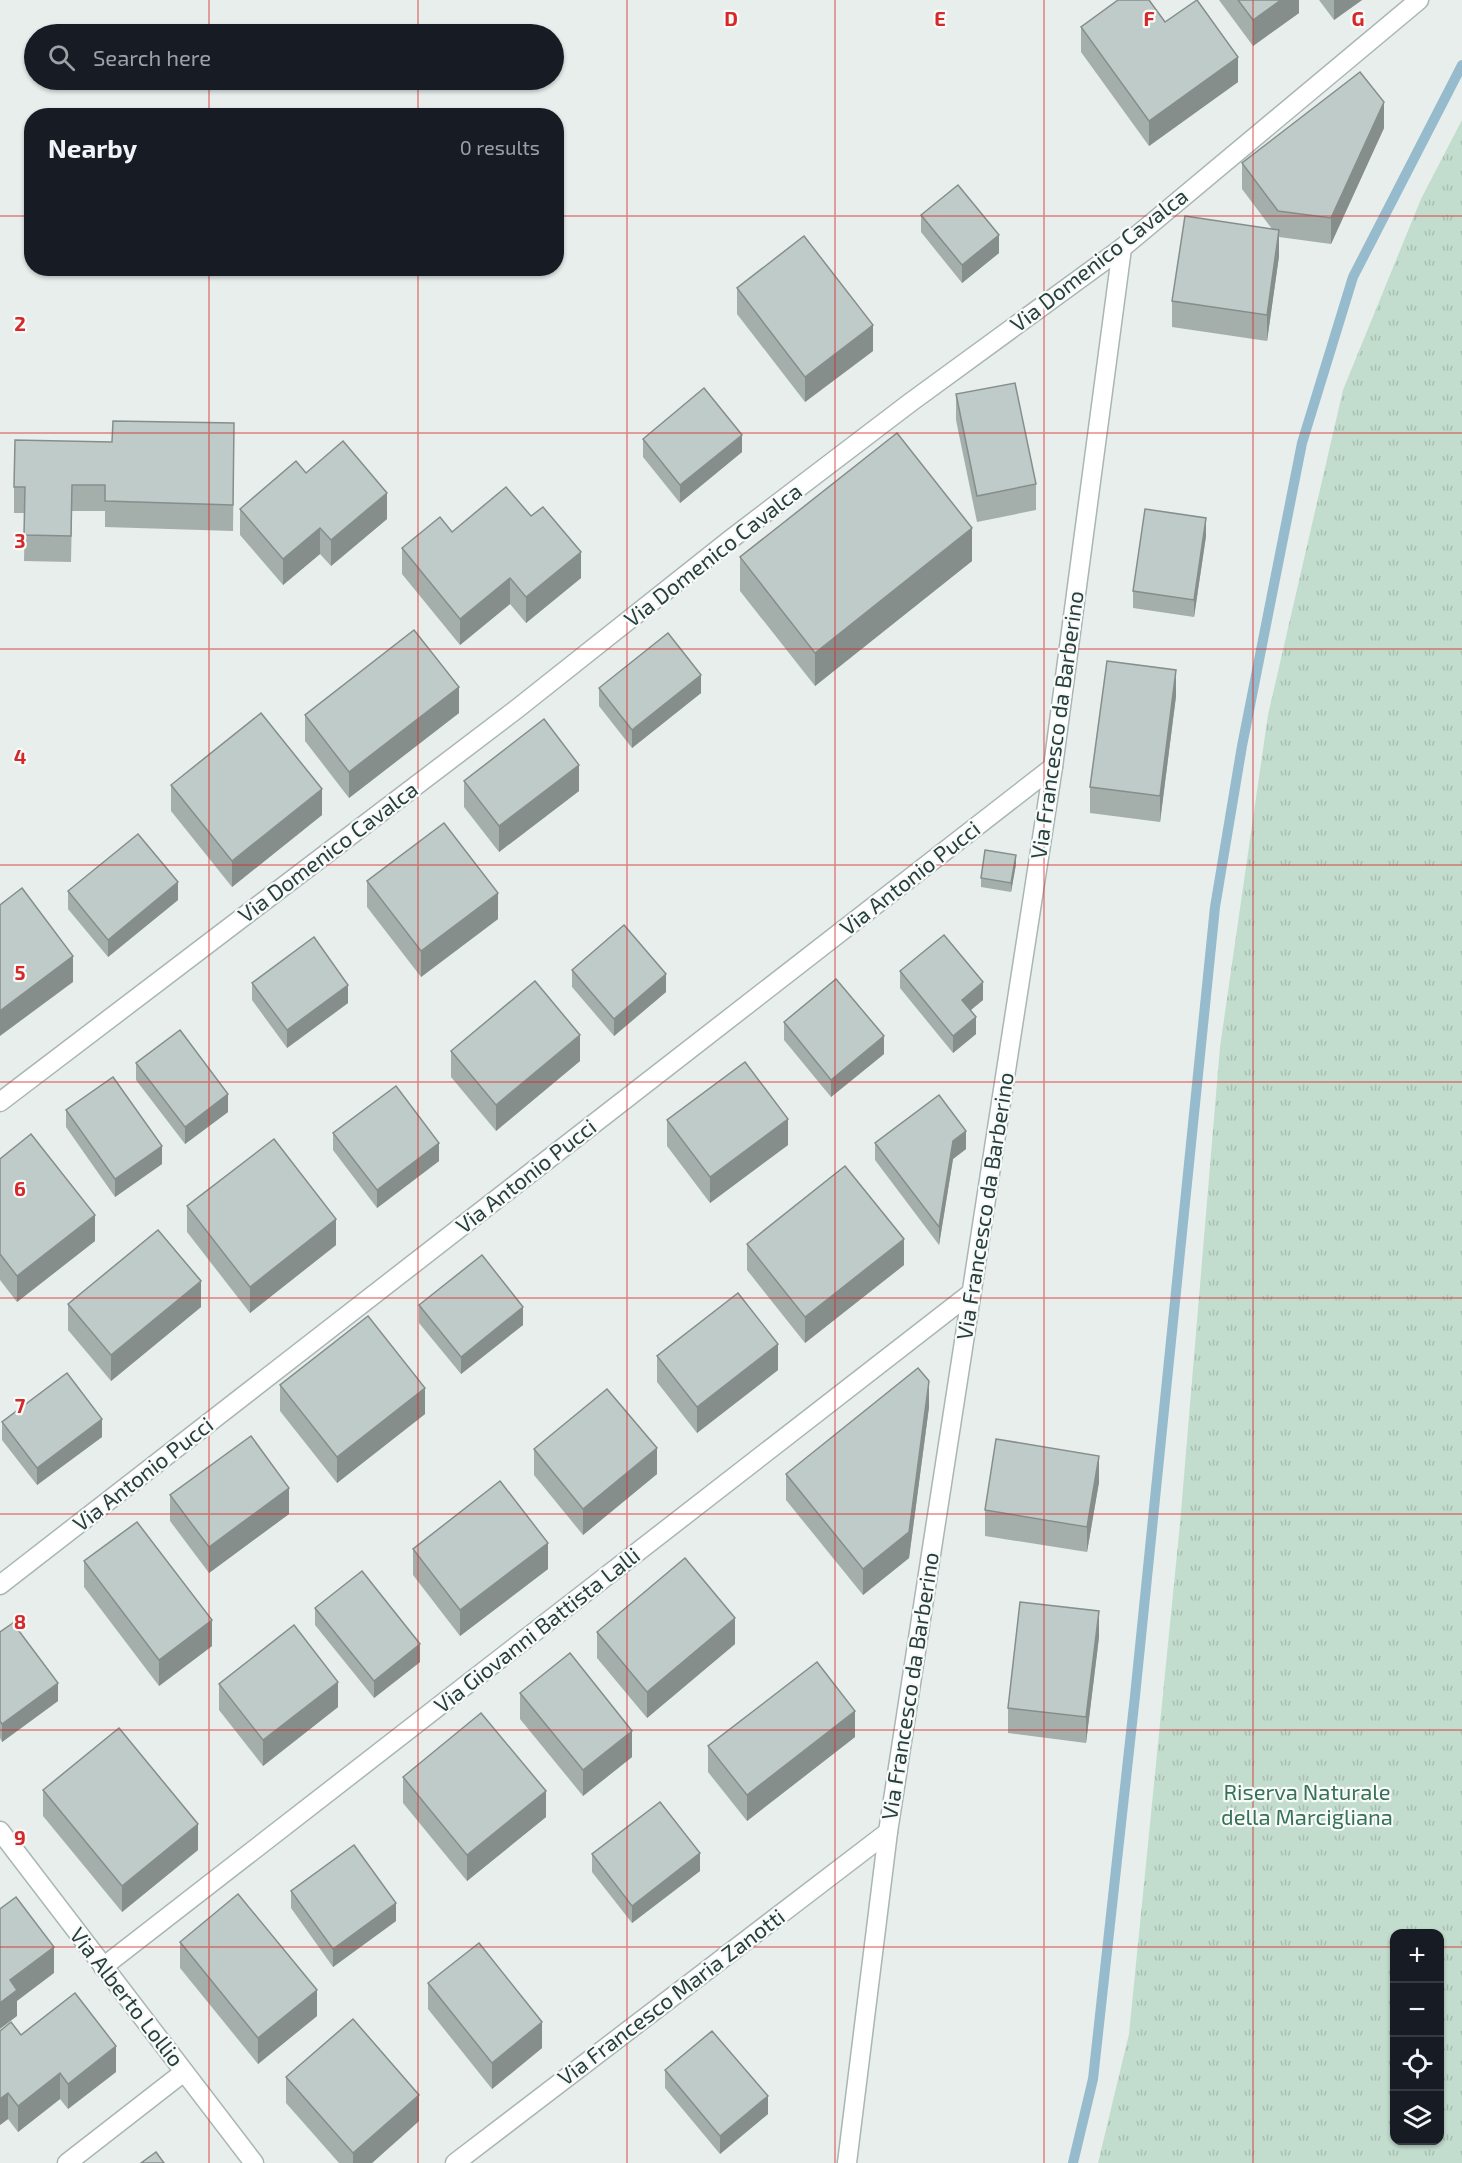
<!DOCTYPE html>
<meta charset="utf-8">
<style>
:root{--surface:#171b24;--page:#20242c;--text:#f1f3f6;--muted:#9ea1a6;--line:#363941}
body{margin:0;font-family:"Exo 2",sans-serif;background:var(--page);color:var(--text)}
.controls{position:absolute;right:18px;bottom:18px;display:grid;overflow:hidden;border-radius:12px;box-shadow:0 2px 4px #0004}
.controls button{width:54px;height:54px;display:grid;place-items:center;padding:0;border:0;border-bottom:2px solid var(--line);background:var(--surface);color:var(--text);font:30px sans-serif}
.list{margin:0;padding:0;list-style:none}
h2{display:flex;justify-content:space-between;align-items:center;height:78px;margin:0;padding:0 24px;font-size:26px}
h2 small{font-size:20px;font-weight:400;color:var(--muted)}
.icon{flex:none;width:33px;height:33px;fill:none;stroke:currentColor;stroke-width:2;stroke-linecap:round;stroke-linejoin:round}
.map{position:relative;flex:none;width:1462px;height:2163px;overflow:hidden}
.search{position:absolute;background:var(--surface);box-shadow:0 2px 4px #0004;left:24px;top:24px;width:540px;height:66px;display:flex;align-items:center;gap:15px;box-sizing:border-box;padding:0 21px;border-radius:33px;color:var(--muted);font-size:22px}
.panel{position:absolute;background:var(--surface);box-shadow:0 2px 4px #0004;left:24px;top:108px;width:540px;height:168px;border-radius:24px}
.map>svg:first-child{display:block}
.park{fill:url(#park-tufts);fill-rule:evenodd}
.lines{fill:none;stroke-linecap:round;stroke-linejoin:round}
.stream{stroke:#95bbcd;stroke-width:10}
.minor-casing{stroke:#aab6b4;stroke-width:21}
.minor{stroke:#fff;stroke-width:18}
.wall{fill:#a4afac}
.shaded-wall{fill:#868e8c}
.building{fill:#bfcbc8;stroke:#868e8c;stroke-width:1.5}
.grid{fill:none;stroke:#d62828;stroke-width:1.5;stroke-opacity:0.55}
.labels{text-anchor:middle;stroke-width:4.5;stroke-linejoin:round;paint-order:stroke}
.street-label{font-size:22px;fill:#273f3c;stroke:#f7faf9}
.park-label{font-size:22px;fill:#357256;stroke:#f7faf9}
.grid-label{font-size:20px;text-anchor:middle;font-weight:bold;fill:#d62828;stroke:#f7faf9;stroke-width:4.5;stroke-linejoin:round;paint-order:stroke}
</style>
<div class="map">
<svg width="1462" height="2163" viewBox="0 0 1462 2163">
<defs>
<pattern id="park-tufts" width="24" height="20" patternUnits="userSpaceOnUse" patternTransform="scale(1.5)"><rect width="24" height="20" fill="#c2dccd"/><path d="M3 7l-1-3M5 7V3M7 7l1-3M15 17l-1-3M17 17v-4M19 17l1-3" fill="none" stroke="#a7beb1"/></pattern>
</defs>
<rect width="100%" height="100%" fill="#e7eeec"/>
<path class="park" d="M1462 120V2163H1098L1129 2034 1180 1524 1220 1047 1268 715 1343 390 1421 199ZM1394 1934H1440V2140H1394Z"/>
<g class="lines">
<polyline class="stream" points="1073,2163 1093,2079 1135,1696 1215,907 1242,746 1302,443 1353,277 1462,65"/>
<defs>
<g id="minor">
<polyline points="0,1102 518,708 731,539 911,402 1122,248 1419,0"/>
<polyline points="0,1585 1053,767"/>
<polyline points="0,1831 254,2163"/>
<polyline points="103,1967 971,1293"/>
<polyline points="67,2163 184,2072"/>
<polyline points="455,2163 888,1832"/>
<polyline points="847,2163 888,1832 1053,767 1122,248"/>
</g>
</defs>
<use href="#minor" class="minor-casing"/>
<use href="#minor" class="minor"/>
</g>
<g class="wall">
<polygon points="1219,0 1299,0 1299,13 1253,46"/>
<polygon points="1319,0 1362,0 1334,20"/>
<polygon points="1165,22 1238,82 1149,146 1081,52 1081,27"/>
<polygon points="1384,128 1331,244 1279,237 1279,256 1267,341 1172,327 1172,301 1272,229 1242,189 1242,163"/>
<polygon points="921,215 999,253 962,283 921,232"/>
<polygon points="737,288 873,351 805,402 737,314"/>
<polygon points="956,394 1036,484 1036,510 977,522 956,420"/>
<polygon points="643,439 742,452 680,503 643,457"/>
<polygon points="234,449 233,531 105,527 105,511 72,511 71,562 24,561 25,513 14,513 14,487"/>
<polygon points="306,473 387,519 331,566 320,554 283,585 240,535 240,509"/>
<polygon points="452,532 581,578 526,623 510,604 460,645 402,574 402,548"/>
<polygon points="1206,536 1194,617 1133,608 1133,591"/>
<polygon points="740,557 972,561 815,686 740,591"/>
<polygon points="599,688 701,693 632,748 599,706"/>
<polygon points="1176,696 1160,822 1090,813 1090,787"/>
<polygon points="459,713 349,798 305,741 305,715"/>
<polygon points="464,781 579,791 499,852 464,807"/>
<polygon points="171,785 322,815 232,887 171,811"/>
<polygon points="1016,864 1011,892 981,887 981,878"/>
<polygon points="367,881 498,919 421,977 367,907"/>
<polygon points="68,891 178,900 108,957 68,909"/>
<polygon points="572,970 666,992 614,1036 572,987"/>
<polygon points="900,971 983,1000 971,1010 976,1034 953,1053 900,988"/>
<polygon points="252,983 348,1003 287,1048 252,1000"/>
<polygon points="784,1022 884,1054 831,1097 784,1040"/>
<polygon points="451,1051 580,1061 496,1131 451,1077"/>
<polygon points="136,1063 228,1112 185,1144 136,1080"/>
<polygon points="66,1110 162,1164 115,1197 66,1127"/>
<polygon points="667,1120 788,1145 710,1203 667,1146"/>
<polygon points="333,1133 439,1161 377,1208 333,1150"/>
<polygon points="875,1143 966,1149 953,1159 939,1245 875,1160"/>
<polygon points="0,1159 95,1241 17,1302 0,1280"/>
<polygon points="187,1206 336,1245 250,1313 187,1232"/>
<polygon points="747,1244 904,1265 805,1343 747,1270"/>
<polygon points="68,1304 201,1307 111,1381 68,1330"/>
<polygon points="419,1305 523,1325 461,1374 419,1323"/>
<polygon points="657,1356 778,1370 697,1433 657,1382"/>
<polygon points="280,1385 425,1414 337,1483 280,1411"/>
<polygon points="929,1407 909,1558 863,1595 786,1500 786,1474"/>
<polygon points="2,1422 102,1437 37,1485 2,1440"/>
<polygon points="534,1449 657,1474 583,1535 534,1475"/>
<polygon points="1099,1482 1087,1552 985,1536 985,1510"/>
<polygon points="170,1495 289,1514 209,1573 170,1521"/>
<polygon points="413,1549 548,1569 460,1636 413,1575"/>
<polygon points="84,1561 212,1646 159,1686 84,1587"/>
<polygon points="315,1608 420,1662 374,1698 315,1625"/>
<polygon points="0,1632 58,1701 2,1742 0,1738"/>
<polygon points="597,1632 735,1644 647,1718 597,1658"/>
<polygon points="1099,1637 1086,1743 1008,1733 1008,1708"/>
<polygon points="219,1684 338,1707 263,1766 219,1710"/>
<polygon points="520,1693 632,1757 583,1796 520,1719"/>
<polygon points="855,1737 747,1821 708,1772 708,1746"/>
<polygon points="403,1777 546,1817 467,1881 403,1803"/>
<polygon points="43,1790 198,1850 122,1912 43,1816"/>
<polygon points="592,1854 700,1871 632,1923 592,1872"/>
<polygon points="291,1891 396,1921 333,1967 291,1908"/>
<polygon points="180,1942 317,2016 258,2064 180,1968"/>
<polygon points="428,1983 542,2048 492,2089 428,2009"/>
<polygon points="0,2031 21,2035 116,2072 68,2109 60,2099 18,2132 8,2119 0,2125"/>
<polygon points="665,2070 768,2114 720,2154 665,2088"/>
<polygon points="286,2077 419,2121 372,2163 339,2163 286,2103"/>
</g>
<g class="shaded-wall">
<polygon points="1281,0 1299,0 1299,13 1253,46 1253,20"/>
<polygon points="1334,0 1362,0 1334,20"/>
<polygon points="1238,57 1238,82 1149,146 1149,121"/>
<polygon points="1384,102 1384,128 1331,244 1331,218"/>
<polygon points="1279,230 1279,256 1267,341 1267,315"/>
<polygon points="999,235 999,253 962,283 962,265"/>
<polygon points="873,325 873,351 805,402 805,377"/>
<polygon points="742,435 742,452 680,503 680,485"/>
<polygon points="387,493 387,519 331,566 331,540"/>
<polygon points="1206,518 1206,536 1194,617 1194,600"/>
<polygon points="320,528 320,554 283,585 283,559"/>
<polygon points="972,528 972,561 815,686 815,653"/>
<polygon points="581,552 581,578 526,623 526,597"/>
<polygon points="510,578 510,604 460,645 460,619"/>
<polygon points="1176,670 1176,696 1160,822 1160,796"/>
<polygon points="701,675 701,693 632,748 632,730"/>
<polygon points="459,687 459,713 349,798 349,772"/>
<polygon points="579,765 579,791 499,852 499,826"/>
<polygon points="322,789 322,815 232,887 232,861"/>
<polygon points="1016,855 1016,864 1011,892 1011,883"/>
<polygon points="178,882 178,900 108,957 108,940"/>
<polygon points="498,893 498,919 421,977 421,951"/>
<polygon points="73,956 73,982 0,1036 0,1011"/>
<polygon points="666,974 666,992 614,1036 614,1019"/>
<polygon points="983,982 983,1000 962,1017 962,1000"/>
<polygon points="348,985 348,1003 287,1048 287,1030"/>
<polygon points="976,1017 976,1034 953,1053 953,1036"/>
<polygon points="580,1035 580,1061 496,1131 496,1105"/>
<polygon points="884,1036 884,1054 831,1097 831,1080"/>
<polygon points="228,1094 228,1112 185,1144 185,1127"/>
<polygon points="788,1119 788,1145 710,1203 710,1177"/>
<polygon points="966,1131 966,1149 953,1159 939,1245 939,1227 953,1141"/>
<polygon points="439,1143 439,1161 377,1208 377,1190"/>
<polygon points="162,1146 162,1164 115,1197 115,1179"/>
<polygon points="95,1215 95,1241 17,1302 17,1276"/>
<polygon points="336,1219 336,1245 250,1313 250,1287"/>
<polygon points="904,1239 904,1265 805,1343 805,1317"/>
<polygon points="201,1281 201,1307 111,1381 111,1355"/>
<polygon points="523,1307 523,1325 461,1374 461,1357"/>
<polygon points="778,1344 778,1370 697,1433 697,1407"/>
<polygon points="929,1381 929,1407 909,1558 863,1595 863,1569"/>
<polygon points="425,1388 425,1414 337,1483 337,1457"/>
<polygon points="102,1419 102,1437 37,1485 37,1468"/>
<polygon points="657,1448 657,1474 583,1535 583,1509"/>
<polygon points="1099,1456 1099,1482 1087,1552 1087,1527"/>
<polygon points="289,1488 289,1514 209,1573 209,1547"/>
<polygon points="548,1543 548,1569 460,1636 460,1610"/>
<polygon points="1099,1611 1099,1637 1086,1743 1086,1717"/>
<polygon points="735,1618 735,1644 647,1718 647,1692"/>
<polygon points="212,1620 212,1646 159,1686 159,1660"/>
<polygon points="420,1644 420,1662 374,1698 374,1681"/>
<polygon points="338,1682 338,1707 263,1766 263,1740"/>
<polygon points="58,1683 58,1701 2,1742 2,1724"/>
<polygon points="855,1711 855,1737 747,1821 747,1795"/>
<polygon points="632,1731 632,1757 583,1796 583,1770"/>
<polygon points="546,1791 546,1817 467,1881 467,1855"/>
<polygon points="198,1824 198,1850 122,1912 122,1886"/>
<polygon points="700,1853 700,1871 632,1923 632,1906"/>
<polygon points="396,1903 396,1921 333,1967 333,1949"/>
<polygon points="54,1947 54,1973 17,2001 17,2016 0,2029 0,2003 10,1980"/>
<polygon points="317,1990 317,2016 258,2064 258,2038"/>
<polygon points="542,2022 542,2048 492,2089 492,2063"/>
<polygon points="116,2046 116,2072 68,2109 68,2084"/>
<polygon points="60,2073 60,2099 18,2132 18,2106"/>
<polygon points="8,2093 8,2119 0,2125 0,2099"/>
<polygon points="419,2095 419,2121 372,2163 353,2163 353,2153"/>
<polygon points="768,2096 768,2114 720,2154 720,2136"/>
</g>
<g class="building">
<polygon points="1118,0 1149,0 1165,22 1197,0 1238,57 1149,121 1081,27"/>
<polygon points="1238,0 1281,0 1253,20"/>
<polygon points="1360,72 1384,102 1331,218 1278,211 1242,163"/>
<polygon points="958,185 999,235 962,265 921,215"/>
<polygon points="1185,216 1279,230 1267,315 1172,301"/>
<polygon points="804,236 873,325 805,377 737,288"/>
<polygon points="1015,383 1036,484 977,496 956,394"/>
<polygon points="704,388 742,435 680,485 643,439"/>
<polygon points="113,421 234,423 233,505 105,501 105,485 72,485 71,536 24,535 25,487 14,487 15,440 112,442"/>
<polygon points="897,433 972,528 815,653 740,557"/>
<polygon points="343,441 387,493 331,540 320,528 283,559 240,509 296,461 306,473"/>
<polygon points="506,487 531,516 543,507 581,552 526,597 510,578 460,619 402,548 440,517 452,532"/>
<polygon points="1145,509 1206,518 1194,600 1133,591"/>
<polygon points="414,630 459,687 349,772 305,715"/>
<polygon points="668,633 701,675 632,730 599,688"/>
<polygon points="1107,661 1176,670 1160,796 1090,787"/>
<polygon points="261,713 322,789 232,861 171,785"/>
<polygon points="544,719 579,765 499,826 464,781"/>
<polygon points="444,823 498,893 421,951 367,881"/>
<polygon points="138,834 178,882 108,940 68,891"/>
<polygon points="985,850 1016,855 1011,883 981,878"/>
<polygon points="22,888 73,956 0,1011 0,905"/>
<polygon points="624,925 666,974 614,1019 572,970"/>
<polygon points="944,935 983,982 962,1000 976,1017 953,1036 900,971"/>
<polygon points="314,937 348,985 287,1030 252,983"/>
<polygon points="836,979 884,1036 831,1080 784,1022"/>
<polygon points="535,981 580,1035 496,1105 451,1051"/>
<polygon points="180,1030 228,1094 185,1127 136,1063"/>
<polygon points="745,1062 788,1119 710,1177 667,1120"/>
<polygon points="113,1077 162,1146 115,1179 66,1110"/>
<polygon points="396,1086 439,1143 377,1190 333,1133"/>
<polygon points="939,1095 966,1131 953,1141 939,1227 875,1143"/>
<polygon points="31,1134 95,1215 17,1276 0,1254 0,1159"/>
<polygon points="274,1139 336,1219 250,1287 187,1206"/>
<polygon points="845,1166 904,1239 805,1317 747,1244"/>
<polygon points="158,1230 201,1281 111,1355 68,1304"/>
<polygon points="482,1255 523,1307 461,1357 419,1305"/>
<polygon points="738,1293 778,1344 697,1407 657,1356"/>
<polygon points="368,1316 425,1388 337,1457 280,1385"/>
<polygon points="918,1368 929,1381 909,1532 863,1569 786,1474"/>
<polygon points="67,1373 102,1419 37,1468 2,1422"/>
<polygon points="607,1389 657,1448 583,1509 534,1449"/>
<polygon points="251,1436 289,1488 209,1547 170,1495"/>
<polygon points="996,1439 1099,1456 1087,1527 985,1510"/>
<polygon points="500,1481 548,1543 460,1610 413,1549"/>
<polygon points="137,1522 212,1620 159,1660 84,1561"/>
<polygon points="685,1558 735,1618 647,1692 597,1632"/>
<polygon points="362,1571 420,1644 374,1681 315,1608"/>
<polygon points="1020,1602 1099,1611 1086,1717 1008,1708"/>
<polygon points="13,1623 58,1683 2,1724 0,1721 0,1632"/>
<polygon points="294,1625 338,1682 263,1740 219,1684"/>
<polygon points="570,1653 632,1731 583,1770 520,1693"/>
<polygon points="817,1662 855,1711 747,1795 708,1746"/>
<polygon points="481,1713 546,1791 467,1855 403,1777"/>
<polygon points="119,1728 198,1824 122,1886 43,1790"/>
<polygon points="660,1802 700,1853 632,1906 592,1854"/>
<polygon points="354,1845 396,1903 333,1949 291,1891"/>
<polygon points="238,1894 317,1990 258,2038 180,1942"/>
<polygon points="16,1897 54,1947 10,1980 17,1990 0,2003 0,1909"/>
<polygon points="479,1943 542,2022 492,2063 428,1983"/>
<polygon points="75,1993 116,2046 68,2084 60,2073 18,2106 8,2093 0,2099 0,2031 11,2022 21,2035"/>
<polygon points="353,2019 419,2095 353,2153 286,2077"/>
<polygon points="712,2031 768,2096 720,2136 665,2070"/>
<polygon points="156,2152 164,2163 141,2163"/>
</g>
<path class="grid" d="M209 0V34M418 0V34M627 0V2163M835 0V2163M1044 0V2163M1253 0V2163M209 80V116M418 80V116M0 216H32M556 216H1462M209 268V2163M418 268V2163M0 433H1462M0 649H1462M0 865H1462M0 1082H1462M0 1298H1462M0 1514H1462M0 1730H1462M0 1947H1394M1440 1947H1462"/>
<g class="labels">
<g class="street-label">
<text transform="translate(1099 260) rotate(-38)" y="8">Via Domenico Cavalca</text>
<text transform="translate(713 555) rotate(-38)" y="8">Via Domenico Cavalca</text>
<text transform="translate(1057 725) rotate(-82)" y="8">Via Francesco da Barberino</text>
<text transform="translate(328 852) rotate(-37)" y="8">Via Domenico Cavalca</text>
<text transform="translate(910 878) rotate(-38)" y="8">Via Antonio Pucci</text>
<text transform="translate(526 1176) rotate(-38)" y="8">Via Antonio Pucci</text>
<text transform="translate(985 1206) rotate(-81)" y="8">Via Francesco da Barberino</text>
<text transform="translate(143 1474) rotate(-38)" y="8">Via Antonio Pucci</text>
<text transform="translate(537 1630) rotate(-38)" y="8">Via Giovanni Battista Lalli</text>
<text transform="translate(910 1686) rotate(-81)" y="8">Via Francesco da Barberino</text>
<text transform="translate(127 1997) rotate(52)" y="8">Via Alberto Lollio</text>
<text transform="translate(671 1997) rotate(-37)" y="8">Via Francesco Maria Zanotti</text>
</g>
<g class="park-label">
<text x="1307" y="1800">Riserva Naturale<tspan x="1307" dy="25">della Marcigliana</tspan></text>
</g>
</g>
<g class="grid-label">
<text x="731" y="26">D</text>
<text x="940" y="26">E</text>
<text x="1149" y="26">F</text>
<text x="1358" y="26">G</text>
<text x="20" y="331">2</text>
<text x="20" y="548">3</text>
<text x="20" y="764">4</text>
<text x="20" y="980">5</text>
<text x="20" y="1196">6</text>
<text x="20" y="1413">7</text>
<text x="20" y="1629">8</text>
<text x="20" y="1845">9</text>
</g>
</svg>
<div class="controls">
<button>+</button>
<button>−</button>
<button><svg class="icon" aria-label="locate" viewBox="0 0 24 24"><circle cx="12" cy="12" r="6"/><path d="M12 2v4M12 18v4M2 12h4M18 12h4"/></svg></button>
<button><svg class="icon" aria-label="layers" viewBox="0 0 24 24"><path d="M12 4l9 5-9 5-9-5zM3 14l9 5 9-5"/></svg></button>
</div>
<div class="search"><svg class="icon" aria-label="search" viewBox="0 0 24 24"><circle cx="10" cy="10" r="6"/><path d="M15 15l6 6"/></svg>Search here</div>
<section class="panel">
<h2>Nearby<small>0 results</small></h2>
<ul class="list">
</ul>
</section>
</div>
